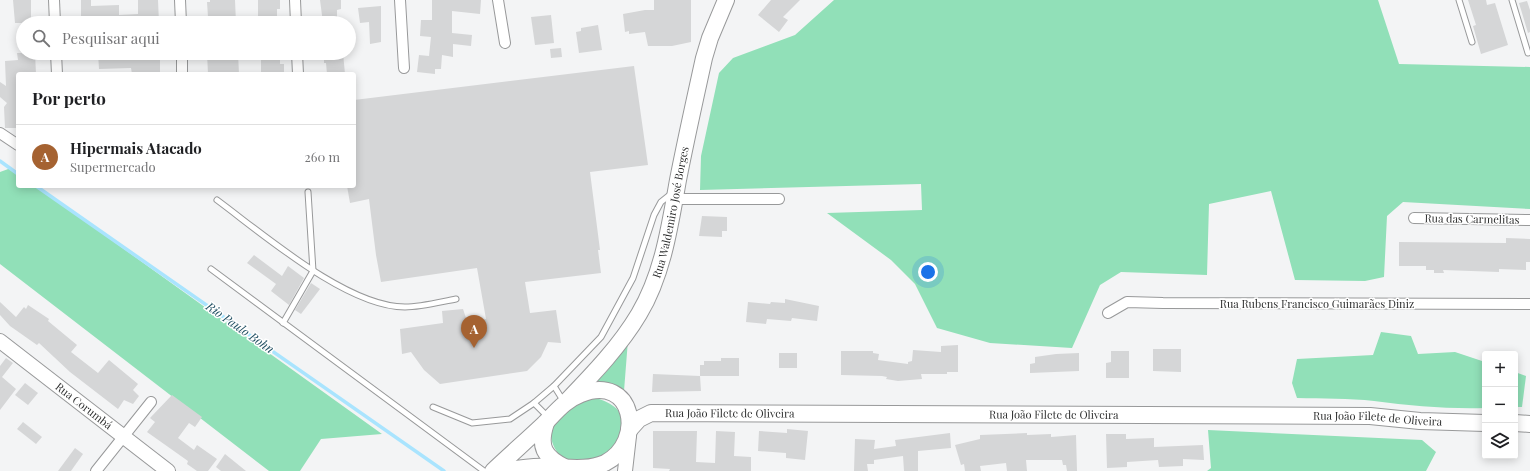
<!DOCTYPE html>
<html lang="pt">
<meta charset="utf-8">
<style>
:root{--surface:#fff;--page:#f2f2f2;--text:#202124;--muted:#757577;--line:#e0e0e0;--accent:#a56231}
body{margin:0;font-family:"Playfair Display",serif;background:var(--page);color:var(--text)}
.controls{position:absolute;right:12px;bottom:12px;display:grid;overflow:hidden;border-radius:4px;box-shadow:0 2px 10px #0003}
.controls button{width:36px;height:36px;display:grid;place-items:center;padding:0;border:0;border-bottom:1px solid var(--line);background:var(--surface);color:var(--text);font:20px sans-serif}
.you{position:absolute;left:928px;top:272px;width:14px;height:14px;margin:-10px;border:3px solid #fff;border-radius:50%;background:#1a73e8;box-shadow:0 0 0 6px #1a73e833}
.badge{display:grid;place-items:center;width:26px;height:26px;border-radius:50%;background:var(--accent);color:#fff;font-size:13px;font-weight:700}
.pin{position:absolute;translate:-50% -33px;filter:drop-shadow(0 1px 2px #0008)}
.pin::after{content:'';position:absolute;top:21px;width:14px;height:12px;background:inherit;clip-path:polygon(0 0,100% 0,50% 100%)}
.list{margin:0;padding:0;list-style:none}
h2{display:flex;justify-content:space-between;align-items:center;height:52px;margin:0;padding:0 16px;font-size:17px}
h2 small{font-size:13px;font-weight:400;color:var(--muted)}
.list li{display:grid;grid-template-columns:26px 1fr auto;gap:12px;align-items:center;box-sizing:border-box;height:64px;padding:0 16px;border-top:1px solid var(--line)}
.list b{display:block;font-size:15px;white-space:nowrap}
.list p{margin:0;font-size:13px;white-space:nowrap;color:var(--muted)}
.list em{font-size:13px;font-style:normal;color:var(--muted)}
.icon{flex:none;width:22px;height:22px;fill:none;stroke:currentColor;stroke-width:2;stroke-linecap:round;stroke-linejoin:round}
.map{position:relative;flex:none;width:1530px;height:471px;overflow:hidden}
.search{position:absolute;background:var(--surface);box-shadow:0 2px 10px #0003;left:16px;top:16px;width:340px;height:44px;display:flex;align-items:center;gap:10px;box-sizing:border-box;padding:0 14px;border-radius:22px;color:var(--muted);font-size:15px}
.panel{position:absolute;background:var(--surface);box-shadow:0 2px 10px #0003;left:16px;top:72px;width:340px;height:116px;border-radius:4px}
.map>svg:first-child{display:block}
.green{fill:#91e0b8}
.lines{fill:none;stroke-linecap:round;stroke-linejoin:round}
.stream{stroke:#a9e4fe;stroke-width:3.5}
.building{fill:#d5d6d7}
.lane-casing{stroke:#98999a;stroke-width:7}
.street-casing{stroke:#98999a;stroke-width:12}
.secondary-casing{stroke:#98999a;stroke-width:16}
.primary-casing{stroke:#98999a;stroke-width:18}
.lane{stroke:#fff;stroke-width:5}
.street{stroke:#fff;stroke-width:10}
.secondary{stroke:#fff;stroke-width:14}
.primary{stroke:#fff;stroke-width:16}
.labels{text-anchor:middle;stroke-width:3;stroke-linejoin:round;paint-order:stroke}
.street-label{font-size:11px;fill:#2f3030;stroke:#fff}
.water-label{font-size:12px;font-style:italic;fill:#235164;stroke:#fff}
</style>
<div class="map">
<svg width="1530" height="471" viewBox="0 0 1530 471">
<rect width="100%" height="100%" fill="#f3f4f5"/>
<g class="green">
<polygon points="834,0 1378,0 1399,64 1530,67 1530,209 1403,202 1387,216 1384,277 1365,281 1295,280 1271,191 1209,204 1207,275 1121,272 1100,285 1072,348 990,343 937,328 915,284 891,260 827,213 922,210 921,184 700,190 701,156 719,73 733,58 795,35"/>
<polygon points="11,168 18,173 18,186 36,186 382,434 321,439 300,471 269,471 0,264 0,172"/>
<path d="M1381 332 1411 336 1418 354 1455 352 1485 362V408C1448 409 1411 406 1374 401 1349 398 1322 399 1297 398L1292 383 1297 359 1373 355Z"/>
<polygon points="628,340 624,391 618,388 595,383 608,370"/>
<polygon points="1515,372 1526,376 1522,407 1515,407"/>
<path d="M595 398C608 401 624 409 624 426 623 429 621 434 619 437 618 441 617 446 615 448 606 457 577 466 566 460 553 453 546 432 555 420 558 416 578 403 583 401 587 399 591 399 595 398Z"/>
<polygon points="1208,430 1422,440 1436,452 1426,471 1207,471 1211,468"/>
</g>
<g class="lines">
<g class="stream">
<polyline points="0,161 18,174"/>
<polyline points="36,186 444,471"/>
</g>
</g>
<g class="building">
<polygon points="13,0 31,0 31,23 15,23"/>
<polygon points="81,0 91,0 91,6 119,5 119,15 138,14 138,0 158,0 159,23 117,23 116,16 109,16 110,23 81,23"/>
<polygon points="210,0 235,0 236,23 213,23 212,17 208,17 207,2 210,2"/>
<polygon points="258,0 280,0 280,9 277,9 277,23 258,23"/>
<polygon points="320,0 341,0 341,9 337,10 337,21 333,21 333,23 323,23"/>
<polygon points="432,0 481,0 480,14 452,11 452,33 472,35 471,46 453,44 453,57 442,55 441,69 435,69 435,74 417,72 419,55 429,56 431,37 420,36 421,20 432,20"/>
<polygon points="654,0 691,0 691,42 672,46 648,46 645,32 629,34 629,31 625,32 623,14 645,10 654,10"/>
<polygon points="771,0 800,0 783,17 788,20 779,32 758,15"/>
<polygon points="1468,0 1486,0 1487,5 1495,3 1508,45 1481,54 1473,26 1476,25"/>
<polygon points="1527,1 1530,10 1530,32 1528,33 1519,3"/>
<polygon points="381,6 381,42 370,44 369,22 360,23 358,8"/>
<polygon points="551,15 554,43 535,45 531,17"/>
<polygon points="598,25 602,50 579,53 576,32 581,31 581,28"/>
<polygon points="561,48 562,57 551,58 550,49"/>
<polygon points="17,53 35,53 36,74 18,74 18,128 5,128 4,107 7,103 0,97 0,82 6,86 5,61 18,60"/>
<polygon points="98,53 117,53 118,57 140,56 140,53 160,53 160,74 132,74 131,68 99,69"/>
<polygon points="207,53 238,53 239,74 208,74"/>
<polygon points="261,53 280,53 280,64 284,64 284,74 261,74"/>
<polygon points="324,53 343,53 345,74 327,74 326,63 324,63"/>
<polygon points="634,66 648,165 590,172 600,250 598,250 601,273 525,282 530,313 556,310 561,343 548,342 541,357 527,371 440,384 424,370 411,352 402,354 400,329 443,323 442,311 463,309 467,321 486,319 477,268 381,282 376,255 369,199 350,203 347,186 354,186 354,100"/>
<polygon points="702,216 727,217 727,231 722,231 722,237 699,236"/>
<polygon points="1506,238 1530,239 1530,262 1526,262 1526,270 1499,269 1499,272 1443,270 1444,273 1434,273 1434,270 1426,270 1426,266 1399,266 1399,242 1506,243"/>
<polygon points="254,255 282,276 288,266 304,278 289,305 271,291 276,284 247,263"/>
<polygon points="311,283 320,289 301,314 295,310"/>
<polygon points="785,299 819,306 817,321 792,318 791,321 767,319 766,324 746,322 748,302 770,304 771,302 785,303"/>
<polygon points="0,302 16,317 24,307 26,309 28,305 49,319 48,321 77,345 71,352 98,373 109,360 138,384 133,390 139,396 133,404 124,400 118,409 70,372 39,343 37,345 10,326 0,315"/>
<polygon points="958,345 958,372 947,372 947,374 921,374 922,379 898,381 886,379 887,377 882,376 841,375 841,351 873,351 873,353 879,354 878,360 908,364 908,362 912,361 913,350 941,352 941,346"/>
<polygon points="1153,349 1181,349 1181,372 1153,371"/>
<polygon points="1111,351 1129,351 1129,378 1106,378 1106,363 1111,362"/>
<rect x="779" y="353" width="18" height="15"/>
<polygon points="1079,353 1079,371 1030,373 1030,364 1035,363 1035,357 1056,354"/>
<polygon points="6,358 13,363 2,377 16,389 0,410 0,366"/>
<polygon points="721,358 739,358 739,376 700,376 701,391 652,392 653,374 700,376 700,365 704,365 704,361 721,361"/>
<polygon points="25,383 38,393 28,405 15,395"/>
<polygon points="172,395 202,417 195,427 189,423 178,438 194,450 197,445 217,459 208,471 197,471 187,464 188,461 147,432 155,422 150,418"/>
<polygon points="23,422 42,437 36,444 17,429"/>
<polygon points="787,429 808,431 805,460 786,458 786,453 758,451 759,431 787,433"/>
<polygon points="653,431 697,431 696,462 715,463 716,431 735,432 734,456 751,457 751,471 669,471 670,469 653,468"/>
<polygon points="950,433 951,448 918,451 918,471 904,471 903,456 874,460 874,464 867,464 868,471 854,471 855,439 875,440 874,449 896,446 895,440"/>
<polygon points="1027,433 1027,435 1051,434 1051,437 1076,435 1077,471 1067,471 1066,465 1063,465 1062,460 1026,460 1027,471 1007,471 1006,463 980,466 981,471 965,471 964,464 961,465 955,445 980,439 980,435"/>
<polygon points="1106,434 1126,434 1126,439 1154,438 1154,447 1203,445 1204,460 1183,459 1183,466 1159,467 1158,460 1127,462 1127,467 1107,468"/>
<polygon points="75,448 83,454 71,471 58,471"/>
<polygon points="225,454 246,471 221,471 216,467"/>
</g>
<g class="lines">
<defs>
<g id="lane">
<polyline points="1459,0 1472,42"/>
<polyline points="1512,0 1528,53"/>
<path d="M217 200C263 234 347 307 405 307 421 307 440 302 456 299"/>
<polyline points="211,269 484,471"/>
<polyline points="283,323 313,271 308,192"/>
<polyline points="554,386 564,402"/>
<polyline points="534,403 547,416"/>
<polyline points="433,407 472,423 510,419 534,403 554,386 601,337 633,278 654,215 661,202 671,194"/>
</g>
<g id="street">
<polyline points="54,0 55,23"/>
<polyline points="180,0 181,23"/>
<polyline points="295,0 296,23"/>
<polyline points="400,0 404,68"/>
<polyline points="498,0 505,43"/>
<polyline points="56,53 57,74"/>
<polyline points="182,53 182,74"/>
<polyline points="297,53 298,74"/>
<polyline points="0,133 18,145"/>
<polyline points="675,199 779,199"/>
<polyline points="1414,218 1530,220"/>
<polyline points="1108,313 1127,302 1163,303 1530,304"/>
<polyline points="96,471 151,402"/>
</g>
<g id="secondary">
<path id="s1" d="M0 341 168 471"/>
<polyline points="625,471 629,436"/>
</g>
<g id="primary">
<path id="s2" d="M568 400C593 374 620 346 639 314 663 274 670 225 678 180 686 139 695 99 704 58L710 38 726 0"/>
<path d="M546 423C538 447 544 457 566 468"/>
<polyline points="1515,423 1530,424"/>
<path id="s3" d="M629 430 639 419 651 413 1370 416 1420 421 1485 423"/>
<path d="M493 471C510 455 527 440 544 424 556 412 565 400 581 394 634 373 646 442 605 463 586 471 567 467 548 467 534 466 520 468 506 471"/>
</g>
</defs>
<use href="#lane" class="lane-casing"/>
<use href="#street" class="street-casing"/>
<use href="#secondary" class="secondary-casing"/>
<use href="#primary" class="primary-casing"/>
<use href="#lane" class="lane"/>
<use href="#street" class="street"/>
<use href="#secondary" class="secondary"/>
<use href="#primary" class="primary"/>
</g>
<g class="labels">
<g class="street-label">
<text dy="4" stroke="none"><textPath href="#s2" startOffset="219">Rua Waldemiro José Borges</textPath></text>
<text transform="translate(1472 219) rotate(1)" y="4">Rua das Carmelitas</text>
<text x="1317" y="308">Rua Rubens Francisco Guimarães Diniz</text>
<text dy="4" stroke="none"><textPath href="#s1" startOffset="106">Rua Corumbá</textPath></text>
<text dy="4" stroke="none"><textPath href="#s3" startOffset="107">Rua João Filete de Oliveira</textPath></text>
<text dy="4" stroke="none"><textPath href="#s3" startOffset="431">Rua João Filete de Oliveira</textPath></text>
<text dy="4" stroke="none"><textPath href="#s3" startOffset="755">Rua João Filete de Oliveira</textPath></text>
</g>
<g class="water-label">
<text transform="translate(240 328) rotate(35)" y="4">Rio Paulo Bohn</text>
</g>
</g>
</svg>
<div class="controls">
<button>+</button>
<button>−</button>
<button><svg class="icon" aria-label="layers" viewBox="0 0 24 24"><path d="M12 4l9 5-9 5-9-5zM3 14l9 5 9-5"/></svg></button>
</div>
<div class="you"></div>
<div class="pin badge" style="left:474px;top:348px">A</div>
<div class="search"><svg class="icon" aria-label="search" viewBox="0 0 24 24"><circle cx="10" cy="10" r="6"/><path d="M15 15l6 6"/></svg>Pesquisar aqui</div>
<section class="panel">
<h2>Por perto<small></small></h2>
<ul class="list">
<li><span class="badge">A</span><div><b>Hipermais Atacado</b><p>Supermercado</p></div><em>260 m</em></li>
</ul>
</section>
</div>
